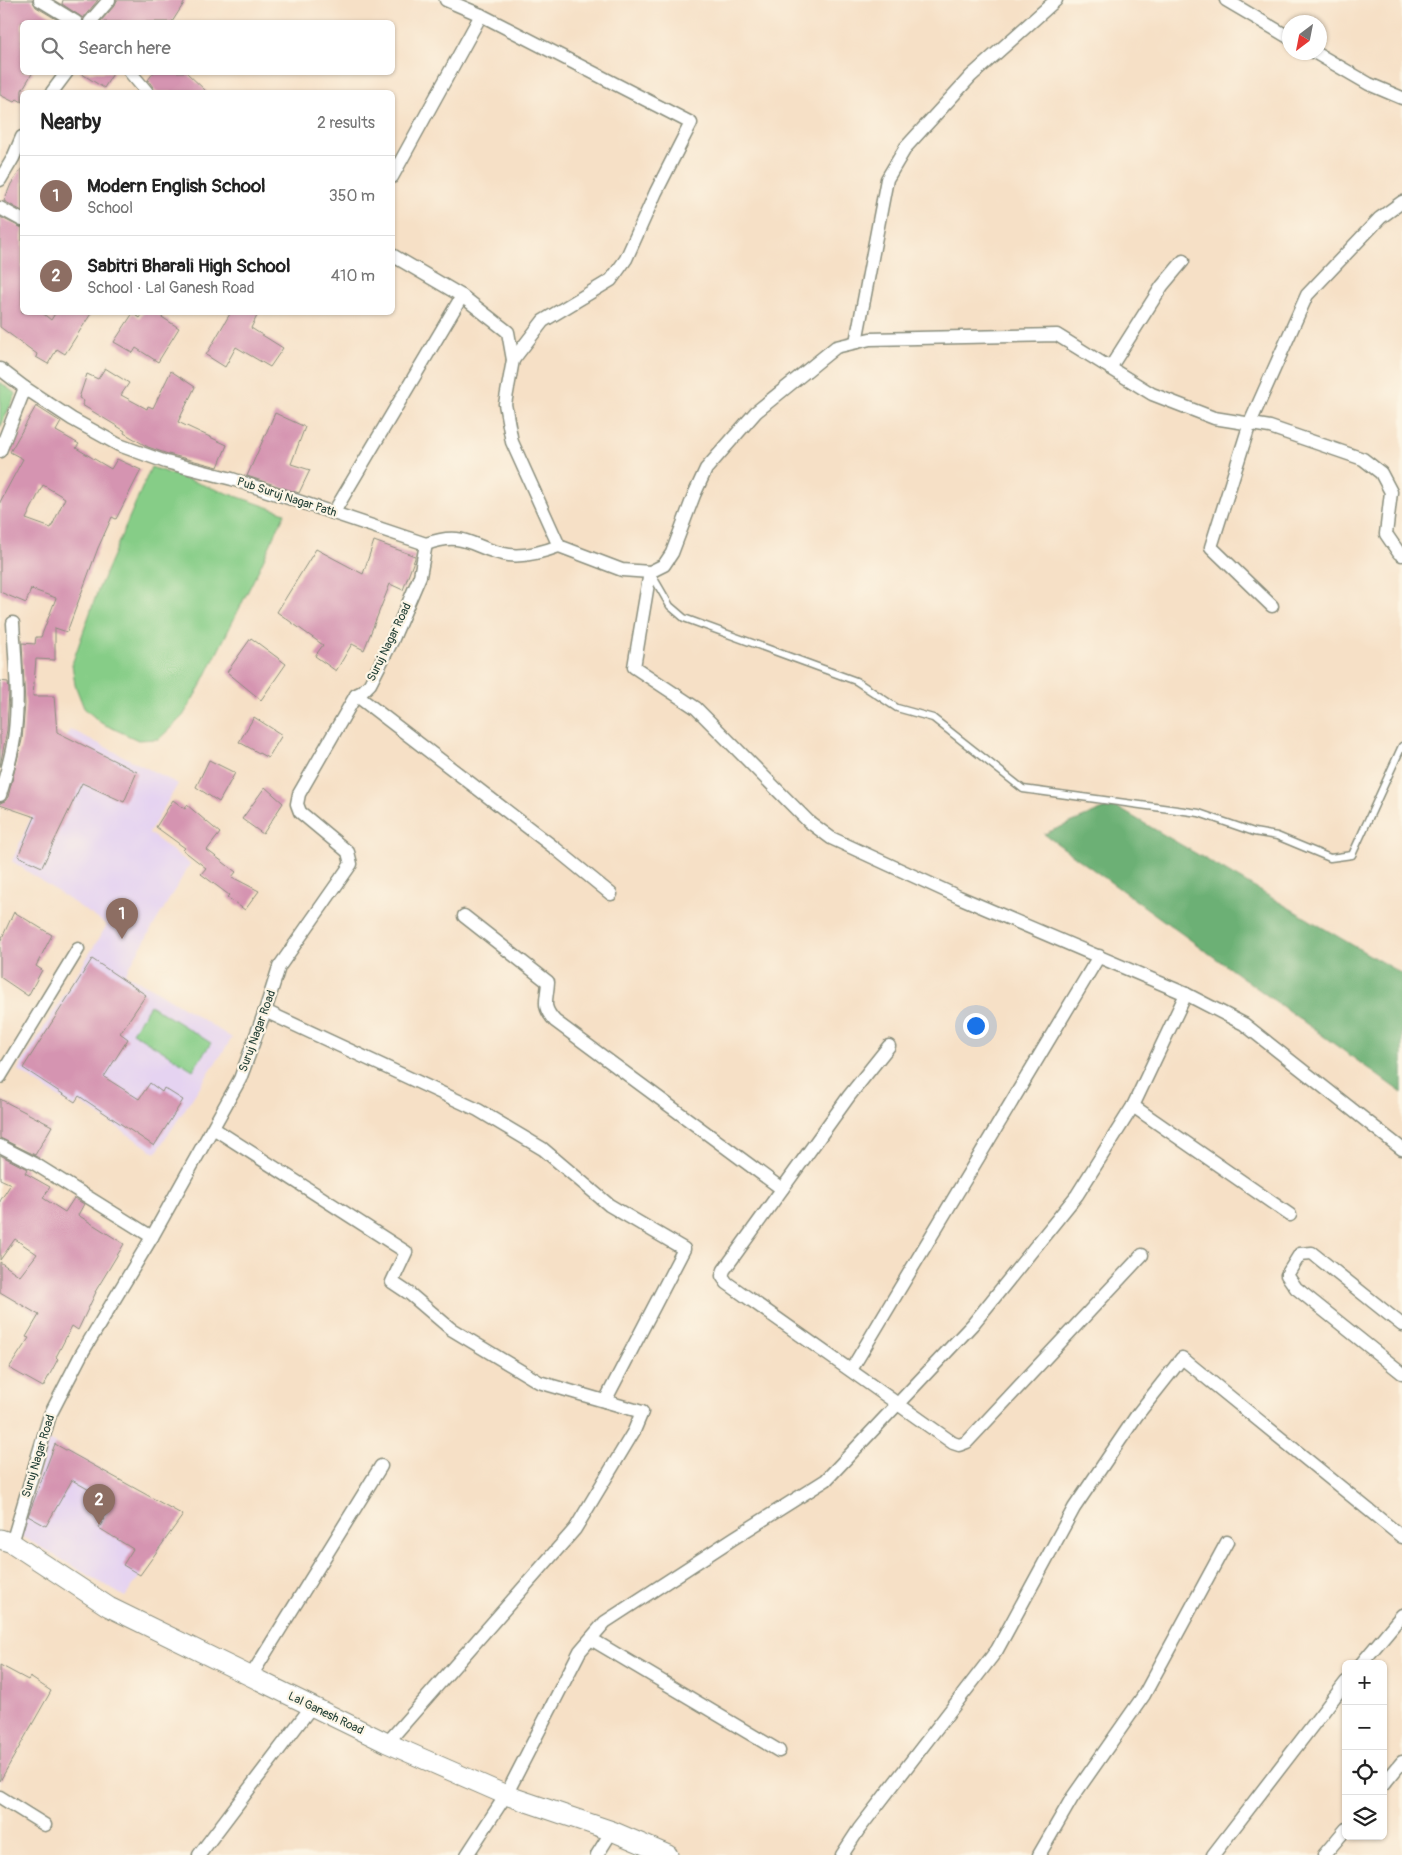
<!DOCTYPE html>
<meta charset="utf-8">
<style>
:root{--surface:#fff;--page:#f6f6f6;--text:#222;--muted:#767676;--line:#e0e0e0;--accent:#2563eb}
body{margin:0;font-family:Pangolin,sans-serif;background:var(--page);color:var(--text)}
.controls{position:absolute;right:15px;bottom:15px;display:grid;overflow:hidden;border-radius:8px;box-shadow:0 1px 4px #0004}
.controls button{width:45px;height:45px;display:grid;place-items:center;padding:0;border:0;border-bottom:1px solid var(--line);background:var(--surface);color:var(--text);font:25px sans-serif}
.compass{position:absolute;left:1282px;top:15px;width:45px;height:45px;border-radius:50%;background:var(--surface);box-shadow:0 1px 4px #0004;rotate:212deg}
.you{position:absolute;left:975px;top:1025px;width:18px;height:18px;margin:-12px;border:4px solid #fff;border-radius:50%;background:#1a73e8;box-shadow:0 0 0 8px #1a73e833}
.badge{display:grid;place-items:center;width:32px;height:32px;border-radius:50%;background:var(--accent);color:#fff;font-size:16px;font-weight:700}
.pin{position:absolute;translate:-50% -41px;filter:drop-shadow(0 1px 2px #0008)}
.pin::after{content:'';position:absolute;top:26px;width:18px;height:15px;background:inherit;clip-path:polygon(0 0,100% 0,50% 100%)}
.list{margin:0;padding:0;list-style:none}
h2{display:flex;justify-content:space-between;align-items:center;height:65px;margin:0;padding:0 20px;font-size:21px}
h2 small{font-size:16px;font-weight:400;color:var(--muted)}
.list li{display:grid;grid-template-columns:32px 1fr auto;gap:15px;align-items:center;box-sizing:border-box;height:80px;padding:0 20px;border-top:1px solid var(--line)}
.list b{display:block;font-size:19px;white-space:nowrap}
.list p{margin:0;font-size:16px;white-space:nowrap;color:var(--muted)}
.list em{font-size:16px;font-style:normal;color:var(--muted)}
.icon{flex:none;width:28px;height:28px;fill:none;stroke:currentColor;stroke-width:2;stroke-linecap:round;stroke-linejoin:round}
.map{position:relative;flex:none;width:1402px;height:1855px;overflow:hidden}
.search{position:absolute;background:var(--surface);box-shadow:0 1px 4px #0004;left:20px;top:20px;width:375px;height:55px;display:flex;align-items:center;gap:12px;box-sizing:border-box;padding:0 18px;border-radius:8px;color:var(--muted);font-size:19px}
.panel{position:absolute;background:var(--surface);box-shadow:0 1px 4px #0004;left:20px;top:90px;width:375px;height:225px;border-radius:8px}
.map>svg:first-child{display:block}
.built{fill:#e5d3f1}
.green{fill:#86cd87;stroke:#52855e}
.forest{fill:#6cb074;stroke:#467654}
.building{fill:#d594b1;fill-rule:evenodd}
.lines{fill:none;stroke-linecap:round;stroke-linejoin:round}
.service-casing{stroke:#8a8e7d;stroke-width:9}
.minor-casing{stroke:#8a8e7d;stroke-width:15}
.secondary-casing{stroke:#8a8e7d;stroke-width:21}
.service{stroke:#fff;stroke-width:6}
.minor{stroke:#fff;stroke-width:12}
.secondary{stroke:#fff;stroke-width:19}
.labels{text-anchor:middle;stroke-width:4.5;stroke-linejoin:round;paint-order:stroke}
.street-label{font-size:12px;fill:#1f3d34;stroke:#fcf5e5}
</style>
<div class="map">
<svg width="1402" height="1855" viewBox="0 0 1402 1855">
<rect width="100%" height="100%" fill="#fcf5e5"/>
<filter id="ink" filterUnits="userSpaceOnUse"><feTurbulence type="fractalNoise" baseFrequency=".02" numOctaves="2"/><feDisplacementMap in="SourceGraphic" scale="10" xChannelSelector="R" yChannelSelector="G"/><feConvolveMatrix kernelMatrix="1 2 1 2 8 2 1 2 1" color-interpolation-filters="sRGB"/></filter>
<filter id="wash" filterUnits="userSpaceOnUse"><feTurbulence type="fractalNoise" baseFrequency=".0096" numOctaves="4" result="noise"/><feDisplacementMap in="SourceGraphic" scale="20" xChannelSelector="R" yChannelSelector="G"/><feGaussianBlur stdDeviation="1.12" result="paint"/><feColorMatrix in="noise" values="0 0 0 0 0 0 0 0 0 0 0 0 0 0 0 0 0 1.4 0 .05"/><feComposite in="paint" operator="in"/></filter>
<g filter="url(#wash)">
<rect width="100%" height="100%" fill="#f6e0c6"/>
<g class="built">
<polygon points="70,729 178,784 149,833 190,864 125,974 154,989 232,1038 156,1153 78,1101 75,1108 18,1070 107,925 12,861"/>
<polygon points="49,1440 183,1515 125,1597 20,1535"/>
</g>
<g class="green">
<polygon points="0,382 16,394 0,428"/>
<polygon points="151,467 285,513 259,569 202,683 183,716 159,739 138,740 101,723 84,708 75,685 72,664 98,590"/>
<polygon points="150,1005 211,1043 193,1070 132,1032"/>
</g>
<polygon class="forest" points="1113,805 1402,974 1402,1093 1044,834"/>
<g id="blocks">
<g class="building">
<polygon points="0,0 32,0 36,7 61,22 22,22 22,72 33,72 22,90 22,102 17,99 14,102 0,95"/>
<polygon points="63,0 98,0 83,18 62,4"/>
<polygon points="117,0 186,0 172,22 100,22 115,5"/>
<polygon points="79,72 114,72 104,88"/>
<polygon points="154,72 186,72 207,92 155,92 153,87 148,80"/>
<polygon points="22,168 22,211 4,201 11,184"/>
<polygon points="0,217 22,228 22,312 41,312 51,320 56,312 92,312 65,354 57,349 48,364 36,357 37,354 0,327"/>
<polygon points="144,312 154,312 179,328 158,362 136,348 133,353 114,342 133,313 140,318"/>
<polygon points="231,312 259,312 251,328 283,348 270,367 236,347 225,367 206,355"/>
<polygon points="105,368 129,383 121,395 147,409 148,406 153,408 171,371 195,387 178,422 227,445 218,467 168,454 148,447 124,433 125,431 82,405 84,401 79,398 87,374 98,379"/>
<path d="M36 406 61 422 56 431 79 444 76 448 111 469 117 459 141 470 116 519 112 517 98 548 67 632 55 628V660L36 659 33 696H54L57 732 137 772 124 802 82 783 42 867 18 856 35 817 0 805V803L5 801 8 797 22 740 25 704 22 643 35 644 36 637H41L56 598 31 589 26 603 0 592V502L23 459 10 452ZM43 485 65 498 51 528 26 519Z"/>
<polygon points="275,413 305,427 291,464 310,470 299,493 247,476"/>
<polygon points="374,541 415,556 415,558 403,590 390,584 364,650 352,644 336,671 315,656 323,645 277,612 316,549 363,574"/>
<polygon points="251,638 286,664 261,700 227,672"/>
<polygon points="0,681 8,682 9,690 7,730 0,766"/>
<polygon points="254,717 282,735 268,758 239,742"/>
<polygon points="209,760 235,773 219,802 196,787"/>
<polygon points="265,787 283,803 263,834 242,819"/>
<polygon points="173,800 185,809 187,805 220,833 207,850 236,872 232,877 259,891 245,910 227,897 229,895 201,874 206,868 183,850 185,848 156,827"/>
<polygon points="14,912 52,935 36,966 42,970 28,996 0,977 0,942"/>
<polygon points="92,959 146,995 120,1033 128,1039 104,1077 139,1099 150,1083 162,1092 164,1088 183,1100 154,1146 79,1096 75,1102 23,1068"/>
<polygon points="0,1099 52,1126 35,1155 0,1138"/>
<polygon points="0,1155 27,1169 25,1173 50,1187 43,1198 65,1212 74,1198 84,1204 78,1215 124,1244 95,1292 96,1292 78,1330 72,1326 56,1357 58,1359 43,1387 9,1368 29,1338 26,1337 39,1315 0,1292 0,1262 20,1276 37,1254 15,1239 0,1260 0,1201 11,1184 0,1179"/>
<polygon points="55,1444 183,1515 140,1575 123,1565 133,1549 99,1528 112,1503 72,1480 46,1526 28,1516"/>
<polygon points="0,1665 28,1680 30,1677 51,1691 0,1781"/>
</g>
</g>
</g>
<g filter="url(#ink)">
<use href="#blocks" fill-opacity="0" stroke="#8a8e7d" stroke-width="1"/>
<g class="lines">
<defs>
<polyline id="service" points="652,575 670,606 684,618 856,681 897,708 933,718 1023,789 1199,813 1254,832 1277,836 1330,858 1352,855 1402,746"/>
<g id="minor">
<polyline points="40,0 76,22"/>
<polyline points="446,0 481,15 691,123 656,192 626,259 611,280 543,321 513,360"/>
<polyline points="1226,0 1290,38"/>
<polyline points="90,22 109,0"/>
<polyline points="1314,52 1369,84 1402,98"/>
<polyline points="130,72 147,92"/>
<polyline points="52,92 67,72"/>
<polyline points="392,177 481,15"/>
<polyline points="0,180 13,158 22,137"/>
<polyline points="0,208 22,220"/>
<polyline points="392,255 462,296 508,332 513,360 505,404 512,442 559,546 622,570 650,572 664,565 672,553 694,495 706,469 756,412 836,347 870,339 1057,335 1152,394 1214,418 1270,427 1363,459 1381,473 1391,492 1386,534 1399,553 1402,555"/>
<polyline points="856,342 887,179 906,147 971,76 1056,0"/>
<polyline points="1110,368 1162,286 1183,261"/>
<polyline points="0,369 25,388"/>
<path d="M0 451 25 388 72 419 119 445 166 462 232 479 426 544C467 529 473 550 509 555 526 557 543 552 559 546"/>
<polyline points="334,512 462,296"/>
<polyline points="650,572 634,667 696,708 808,821 831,838 959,897 1186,994 1244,1024 1402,1149"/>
<polyline points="1272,606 1211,547 1250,423 1307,295 1380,218 1402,202"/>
<polyline points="356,695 556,849 611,894"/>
<path d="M0 795C6 774 13 753 15 731 19 695 15 658 13 623"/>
<path d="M464 916 548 982C547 1001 541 1006 555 1021L782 1189"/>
<polyline points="265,1011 478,1110 543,1149 609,1205 684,1249 605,1401"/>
<polyline points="889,1046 849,1096 724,1270 722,1276 727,1283 953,1443 959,1445 967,1442 1142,1255"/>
<polyline points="0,1077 78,949"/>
<polyline points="1133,1106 1290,1215"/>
<polyline points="213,1128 406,1252 392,1282 410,1294 451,1329 539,1382 642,1412 634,1431 575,1529 387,1743"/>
<polyline points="0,1146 35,1164 152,1237"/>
<polyline points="1402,1325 1312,1253 1300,1254 1287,1275 1296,1288 1402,1373"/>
<polyline points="851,1370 1099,956"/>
<polyline points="12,1543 50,1415 82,1353 152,1237 240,1079 265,1011 279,967 351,864 348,852 300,812 297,804 299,794 356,695 362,692 370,684 392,641 420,576 426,544"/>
<polyline points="591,1639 779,1751"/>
<polyline points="1361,1664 1402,1615"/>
<polyline points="251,1676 381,1466"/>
<polyline points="1383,1785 1402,1762"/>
<polyline points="0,1797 45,1825"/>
<polyline points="199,1855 312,1706"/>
<polyline points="467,1855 506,1795 580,1651 605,1622 734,1538 826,1480 973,1324 1077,1195 1133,1106 1186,994"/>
<polyline points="597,1855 612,1831"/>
<polyline points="842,1855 859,1829 997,1650 1074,1508 1137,1415 1182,1358 1402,1537"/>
<polyline points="1039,1855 1072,1798 1144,1695 1227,1542"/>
<polyline points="1213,1855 1346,1682"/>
<polyline points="1324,1855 1346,1829"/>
</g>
<polyline id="secondary" points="0,1539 12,1543 109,1607 387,1743 506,1795 612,1831 668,1855"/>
</defs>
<use href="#service" class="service-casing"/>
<use href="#minor" class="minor-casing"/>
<use href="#secondary" class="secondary-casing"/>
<use href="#service" class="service"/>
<use href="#minor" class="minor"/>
<use href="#secondary" class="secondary"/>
</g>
</g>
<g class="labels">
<g class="street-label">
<text transform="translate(287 497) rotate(18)" y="4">Pub Suruj Nagar Path</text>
<text transform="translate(389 642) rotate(-64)" y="4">Suruj Nagar Road</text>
<text transform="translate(257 1031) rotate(-70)" y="4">Suruj Nagar Road</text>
<text transform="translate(38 1456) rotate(-73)" y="4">Suruj Nagar Road</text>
<text transform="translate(326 1713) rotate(26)" y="4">Lal Ganesh Road</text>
</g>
</g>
</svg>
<div class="controls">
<button>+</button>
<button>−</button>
<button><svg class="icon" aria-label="locate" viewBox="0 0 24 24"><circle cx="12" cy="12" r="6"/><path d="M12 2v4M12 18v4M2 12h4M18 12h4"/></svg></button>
<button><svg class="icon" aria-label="layers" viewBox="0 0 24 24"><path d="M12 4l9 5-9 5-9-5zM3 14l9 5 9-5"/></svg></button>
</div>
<svg class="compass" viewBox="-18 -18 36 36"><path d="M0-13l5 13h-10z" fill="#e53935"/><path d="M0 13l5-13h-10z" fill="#767676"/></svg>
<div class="you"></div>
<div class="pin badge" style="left:122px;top:939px;background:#8d6e63">1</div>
<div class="pin badge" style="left:99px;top:1525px;background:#8d6e63">2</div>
<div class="search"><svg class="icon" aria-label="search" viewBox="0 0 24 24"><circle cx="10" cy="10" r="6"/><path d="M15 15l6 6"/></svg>Search here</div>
<section class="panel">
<h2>Nearby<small>2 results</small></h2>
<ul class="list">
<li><span class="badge" style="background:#8d6e63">1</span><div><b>Modern English School</b><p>School</p></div><em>350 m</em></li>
<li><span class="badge" style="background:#8d6e63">2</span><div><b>Sabitri Bharali High School</b><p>School · Lal Ganesh Road</p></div><em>410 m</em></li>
</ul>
</section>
</div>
